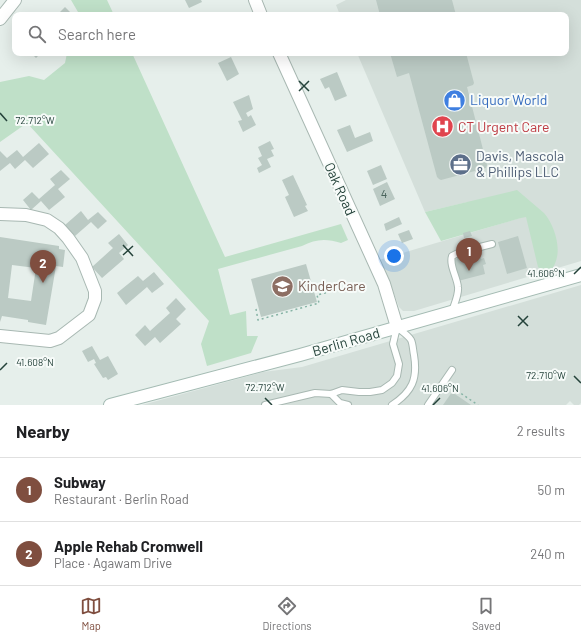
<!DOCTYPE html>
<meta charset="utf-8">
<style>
:root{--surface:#fff;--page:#f6f6f6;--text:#202124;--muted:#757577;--line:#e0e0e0;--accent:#7f4e3f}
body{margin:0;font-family:Barlow,sans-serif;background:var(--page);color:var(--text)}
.you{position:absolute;left:394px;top:256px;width:14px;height:14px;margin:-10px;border:3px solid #fff;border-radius:50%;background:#1a73e8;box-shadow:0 0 0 6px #1a73e833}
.badge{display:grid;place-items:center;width:26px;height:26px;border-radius:50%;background:var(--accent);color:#fff;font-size:13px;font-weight:700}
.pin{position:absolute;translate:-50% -33px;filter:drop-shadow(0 1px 2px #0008)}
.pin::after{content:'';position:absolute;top:21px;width:14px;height:12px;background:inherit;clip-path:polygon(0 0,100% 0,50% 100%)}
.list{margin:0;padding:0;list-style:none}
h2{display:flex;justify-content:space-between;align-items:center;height:52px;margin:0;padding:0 16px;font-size:17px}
h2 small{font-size:13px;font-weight:400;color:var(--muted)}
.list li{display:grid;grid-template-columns:26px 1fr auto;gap:12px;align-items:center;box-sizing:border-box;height:64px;padding:0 16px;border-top:1px solid var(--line)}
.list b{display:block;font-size:15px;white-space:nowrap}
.list p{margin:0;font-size:13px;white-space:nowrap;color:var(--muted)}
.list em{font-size:13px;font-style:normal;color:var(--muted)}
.icon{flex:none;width:22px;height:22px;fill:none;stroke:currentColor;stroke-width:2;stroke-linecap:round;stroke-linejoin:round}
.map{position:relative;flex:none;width:581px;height:405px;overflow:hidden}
.search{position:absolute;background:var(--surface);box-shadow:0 4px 16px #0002;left:12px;right:12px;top:12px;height:44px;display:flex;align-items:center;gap:10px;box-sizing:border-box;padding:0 14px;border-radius:8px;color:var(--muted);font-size:15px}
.sheet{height:180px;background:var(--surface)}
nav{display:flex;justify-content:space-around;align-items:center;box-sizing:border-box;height:56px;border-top:1px solid var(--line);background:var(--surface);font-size:11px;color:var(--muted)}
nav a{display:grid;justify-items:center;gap:2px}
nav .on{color:var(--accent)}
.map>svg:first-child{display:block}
.built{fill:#d4dfda}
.green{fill:#bfe0c8}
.building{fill:#bbcac4;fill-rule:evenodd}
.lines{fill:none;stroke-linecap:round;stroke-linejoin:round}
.service-casing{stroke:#a8b8b2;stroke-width:8}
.minor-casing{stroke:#a8b8b2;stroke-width:14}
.secondary-casing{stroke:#a4bbb3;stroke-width:14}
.path{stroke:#86b3a5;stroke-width:1.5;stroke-dasharray:2 3;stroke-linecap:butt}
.service{stroke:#fff;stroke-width:6}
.minor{stroke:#fff;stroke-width:12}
.secondary{stroke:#fff;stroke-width:12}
.ticks{fill:none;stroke:#24423a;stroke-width:1.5}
.labels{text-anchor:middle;stroke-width:4;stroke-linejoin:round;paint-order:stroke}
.number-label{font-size:12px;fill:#4a645c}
.shop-label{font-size:14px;fill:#366cbe;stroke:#f7fbf9;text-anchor:start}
.health-label{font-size:14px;fill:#be3a42;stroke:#f7fbf9;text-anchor:start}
.service-label{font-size:14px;fill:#4e5e75;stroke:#f7fbf9;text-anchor:start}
.street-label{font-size:14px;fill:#24423a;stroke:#f7fbf9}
.education-label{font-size:14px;fill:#785e54;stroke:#f7fbf9;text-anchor:start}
.ticks-label{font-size:10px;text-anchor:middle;fill:#24423a;stroke:#f7fbf9;stroke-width:4;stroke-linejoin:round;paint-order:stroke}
</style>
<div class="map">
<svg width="581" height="405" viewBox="0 0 581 405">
<rect width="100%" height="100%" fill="#e6efeb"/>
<g class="built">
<polygon points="346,0 581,0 581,261 414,311 403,311 399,307 390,283 379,260 520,218 468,202 425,212 357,53 566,53 566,15 340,15 336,5"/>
<polygon points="581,285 581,403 579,405 574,405 570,401 566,405 142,405 263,372 302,367 431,329"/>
</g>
<g class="green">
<polygon points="71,0 107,0 114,15 77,15 78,12"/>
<path d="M67 53H132L225 257 341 224 348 240 341 243C326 238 315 239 302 246L218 269 230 315 246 311 247 336H258L251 353 207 366 201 344 209 321 27 123 0 142V82L29 76 44 80 65 63Z"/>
<path d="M517 190C526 198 535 205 544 213 553 223 560 243 557 257 555 265 553 271 544 273L538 267 526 217 521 218 441 241 425 212Z"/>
</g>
<g class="building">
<polygon points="185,0 201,0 202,2 189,8"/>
<polygon points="376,0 452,0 456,15 380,15"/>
<polygon points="65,7 73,15 57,15"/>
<polygon points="31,53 41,53 36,58"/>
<polygon points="390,53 466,53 474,83 473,85 467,87 487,165 486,168 441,180 439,179 437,177 409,73 397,77"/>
<polygon points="231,57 239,74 227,81 218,63"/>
<polygon points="337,72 347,96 335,101 329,87 325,89 320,79"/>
<polygon points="249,95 253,109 246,113 248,117 251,115 256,125 243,132 238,121 242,120 233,102"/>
<polygon points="350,125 355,138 370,132 373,141 347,152 337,130"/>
<polygon points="270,141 274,149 271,150 274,156 267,159 271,167 259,173 257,168 262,165 258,158 262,156 258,147"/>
<polygon points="39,143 49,154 33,168 25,160 15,169 10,163 0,171 0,151 7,158 17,150 23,157"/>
<polygon points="381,165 387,179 373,185 367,171"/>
<polygon points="61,170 70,179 58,189 65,197 49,210 41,201 31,210 23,200 32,192 39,199 55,185 50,179"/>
<polygon points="293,175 307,205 305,206 308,211 294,217 285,197 289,195 282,180"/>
<polygon points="387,182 395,199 380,206 373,189"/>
<polygon points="81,211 88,220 98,212 107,221 98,229 91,222 75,236 65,225"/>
<polygon points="399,217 402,224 386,231 384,224"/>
<polygon points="409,230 413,239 402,243 398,234"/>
<polygon points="470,231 472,236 464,238 463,233"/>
<polygon points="119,234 128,245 119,253 124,259 102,278 92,267 113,248 108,243"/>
<polygon points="518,236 527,268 507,274 498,242"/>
<path d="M0 237 59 246V249L65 250 63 267 56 266 46 325 28 322V320L2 316 0 322ZM12 265 36 268 31 301 8 298Z"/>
<polygon points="479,250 481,259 484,258 486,264 483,265 485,274 458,281 453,260 457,259 456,256"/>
<polygon points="306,264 317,302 261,317 251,279"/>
<polygon points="154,272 164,284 152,293 147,287 126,305 117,293 138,276 143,281"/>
<polygon points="176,298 186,309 176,319 181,324 160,343 155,337 145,346 135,335 145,325 150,331 170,313 166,308"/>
<polygon points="92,346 100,360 108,356 118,374 108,380 106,377 103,378 94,364 96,363 94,359 88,362 82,351"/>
<polygon points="452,392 471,405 443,405"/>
</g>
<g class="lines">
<defs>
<g id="service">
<path d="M452 312C454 304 459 295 458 287 457 277 449 265 452 256L460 252 492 244"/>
<polyline points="331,394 340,403 348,405"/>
<path d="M265 405 315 393 331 394 342 390 359 392H370L382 390 392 383 397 376 399 364 393 344 397 327C401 331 408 335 411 340 413 344 413 351 414 355 418 379 412 392 392 405"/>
<polyline points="428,405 452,370"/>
</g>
<g id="minor">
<polyline points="255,0 261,15"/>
<polyline points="0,19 15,0"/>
<polyline points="279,53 384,284 397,327"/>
<polyline points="0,214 26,215 47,220 59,228 68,238 82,258 95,291 95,299 89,315 59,338 50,341 0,336"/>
</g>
<polyline id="secondary" points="110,405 300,355 581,275"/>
</defs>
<use href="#service" class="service-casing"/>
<use href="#minor" class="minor-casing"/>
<use href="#secondary" class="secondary-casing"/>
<g class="path">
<polyline points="256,309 258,320 319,303 317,295 352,286"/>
<polyline points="453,388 478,405"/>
</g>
<use href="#service" class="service"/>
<use href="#minor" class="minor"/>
<use href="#secondary" class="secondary"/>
</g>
<path class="ticks" d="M299 81 309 91M299 91 309 81M0 113 7 121M123 245 133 256M123 255 133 246M574 274 581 267M518 316 528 326M518 326 528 316M0 370 7 363M574 376 581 383M265 398 272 405M433 405 440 398"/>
<defs>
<symbol id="shop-disc" viewBox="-11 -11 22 22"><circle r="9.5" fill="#3f7fe0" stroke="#f7fbf9"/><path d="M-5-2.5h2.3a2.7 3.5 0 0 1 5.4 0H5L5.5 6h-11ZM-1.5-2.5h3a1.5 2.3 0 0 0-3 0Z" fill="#fff"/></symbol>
<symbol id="hospital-disc" viewBox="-11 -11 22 22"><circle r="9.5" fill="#e0444e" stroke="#f7fbf9"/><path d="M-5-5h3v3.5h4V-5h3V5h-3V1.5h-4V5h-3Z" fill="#fff"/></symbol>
<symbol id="office-disc" viewBox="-11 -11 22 22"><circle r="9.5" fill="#5c6f8a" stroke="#f7fbf9"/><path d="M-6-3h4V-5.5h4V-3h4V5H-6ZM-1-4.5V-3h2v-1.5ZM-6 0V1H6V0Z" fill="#fff"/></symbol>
<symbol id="school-disc" viewBox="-11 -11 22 22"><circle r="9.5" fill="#8d6e63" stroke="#f7fbf9"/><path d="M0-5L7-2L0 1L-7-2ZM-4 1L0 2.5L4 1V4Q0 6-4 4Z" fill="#fff"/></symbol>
</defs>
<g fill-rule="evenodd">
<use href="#shop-disc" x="442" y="88" width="25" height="25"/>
<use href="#hospital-disc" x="430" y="114" width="25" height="25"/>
<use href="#office-disc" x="448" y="152" width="25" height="25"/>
<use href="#school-disc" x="270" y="274" width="25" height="25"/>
</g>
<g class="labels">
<g class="number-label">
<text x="384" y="198">4</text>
</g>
<g class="shop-label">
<text x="470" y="105">Liquor World</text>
</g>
<g class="health-label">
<text x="458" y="132">CT Urgent Care</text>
</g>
<g class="service-label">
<text x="476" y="161">Davis, Mascola<tspan x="476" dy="16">&amp; Phillips LLC</tspan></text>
</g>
<g class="street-label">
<text transform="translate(340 189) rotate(66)" y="5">Oak Road</text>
<text transform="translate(346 342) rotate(-16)" y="5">Berlin Road</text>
</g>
<g class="education-label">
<text x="298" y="291">KinderCare</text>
</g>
</g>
<g class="ticks-label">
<text x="35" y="124">72.712°W</text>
<text x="546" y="277">41.606°N</text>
<text x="35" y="366">41.608°N</text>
<text x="546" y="379">72.710°W</text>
<text x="265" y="391">72.712°W</text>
<text x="440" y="392">41.606°N</text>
</g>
</svg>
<div class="you"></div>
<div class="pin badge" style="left:469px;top:271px">1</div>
<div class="pin badge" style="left:43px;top:283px">2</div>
<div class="search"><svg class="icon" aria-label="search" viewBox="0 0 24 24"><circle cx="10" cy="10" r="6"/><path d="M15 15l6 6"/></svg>Search here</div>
</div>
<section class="sheet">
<h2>Nearby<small>2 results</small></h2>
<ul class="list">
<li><span class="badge">1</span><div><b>Subway</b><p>Restaurant · Berlin Road</p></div><em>50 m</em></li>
<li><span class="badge">2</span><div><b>Apple Rehab Cromwell</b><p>Place · Agawam Drive</p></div><em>240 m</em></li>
</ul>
</section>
<nav>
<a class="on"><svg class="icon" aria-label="map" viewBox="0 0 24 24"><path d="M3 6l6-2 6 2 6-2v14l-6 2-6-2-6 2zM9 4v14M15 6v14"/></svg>Map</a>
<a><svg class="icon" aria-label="directions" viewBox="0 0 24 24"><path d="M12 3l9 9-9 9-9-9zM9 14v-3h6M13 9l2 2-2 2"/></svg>Directions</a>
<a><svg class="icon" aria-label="saved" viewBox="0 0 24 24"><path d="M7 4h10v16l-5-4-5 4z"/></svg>Saved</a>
</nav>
